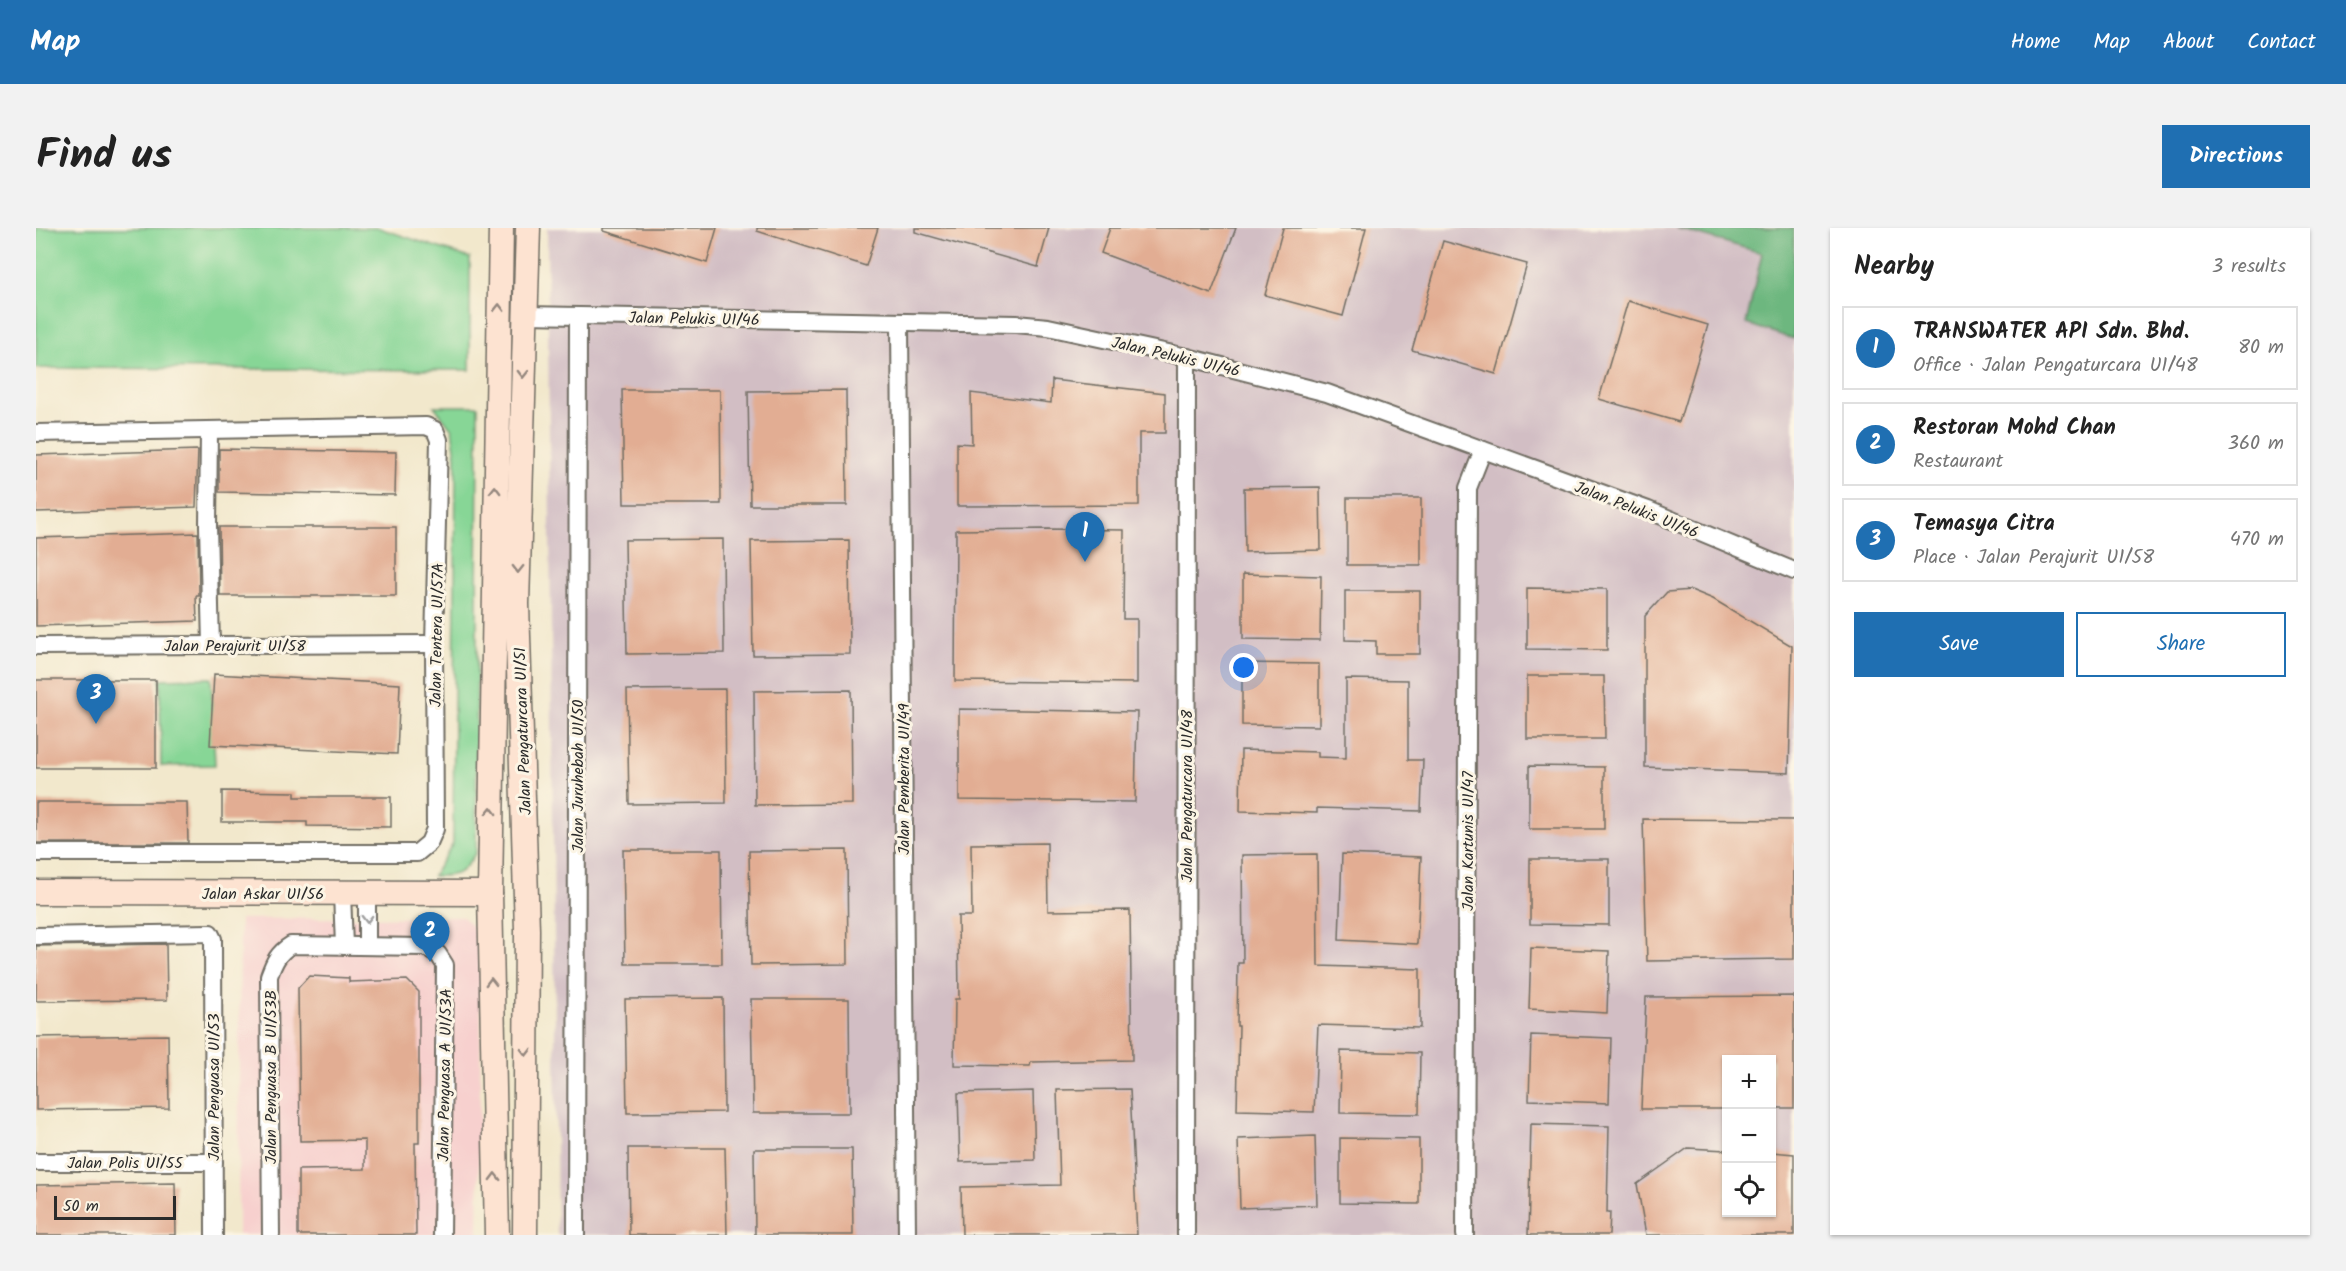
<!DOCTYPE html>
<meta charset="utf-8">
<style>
:root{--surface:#fff;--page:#f2f2f2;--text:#222;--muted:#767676;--line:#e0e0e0;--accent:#1f6fb2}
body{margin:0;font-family:Kalam,sans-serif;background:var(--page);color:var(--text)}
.controls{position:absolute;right:18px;bottom:18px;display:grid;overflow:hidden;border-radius:0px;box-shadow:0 2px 4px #0004}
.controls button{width:54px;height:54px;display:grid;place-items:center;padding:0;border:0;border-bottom:2px solid var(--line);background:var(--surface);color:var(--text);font:30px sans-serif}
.scale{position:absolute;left:18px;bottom:15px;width:122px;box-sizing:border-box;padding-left:6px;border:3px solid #2b2b2b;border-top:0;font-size:16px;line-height:21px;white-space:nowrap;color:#2b2b2b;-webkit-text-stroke:4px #fcf5e5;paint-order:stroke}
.you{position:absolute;left:1208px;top:440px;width:21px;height:21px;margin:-15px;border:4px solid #fff;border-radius:50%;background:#1a73e8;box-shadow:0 0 0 9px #1a73e833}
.badge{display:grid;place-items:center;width:39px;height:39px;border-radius:50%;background:var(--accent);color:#fff;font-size:20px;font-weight:700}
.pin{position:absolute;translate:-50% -50px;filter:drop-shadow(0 2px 3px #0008)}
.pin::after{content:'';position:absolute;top:32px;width:21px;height:18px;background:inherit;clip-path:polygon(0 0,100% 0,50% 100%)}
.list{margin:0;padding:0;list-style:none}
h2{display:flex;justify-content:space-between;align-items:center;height:78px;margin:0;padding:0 24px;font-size:26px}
h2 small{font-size:20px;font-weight:400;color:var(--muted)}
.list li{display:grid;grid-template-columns:39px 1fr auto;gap:18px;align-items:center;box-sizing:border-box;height:84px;margin:0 12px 12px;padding:0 12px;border:2px solid var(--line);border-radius:0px}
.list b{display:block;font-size:22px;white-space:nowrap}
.list p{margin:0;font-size:20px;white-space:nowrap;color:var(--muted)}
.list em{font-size:20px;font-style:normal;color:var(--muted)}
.actions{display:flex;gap:12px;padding:18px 24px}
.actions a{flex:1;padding:14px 0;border:2px solid var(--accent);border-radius:0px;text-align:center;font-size:21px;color:var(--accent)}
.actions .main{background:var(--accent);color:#fff}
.icon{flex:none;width:33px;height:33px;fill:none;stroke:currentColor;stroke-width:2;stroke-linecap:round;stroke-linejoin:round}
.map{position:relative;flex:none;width:1758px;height:1007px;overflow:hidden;border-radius:0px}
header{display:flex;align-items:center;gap:36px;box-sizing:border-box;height:84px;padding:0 30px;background:var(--accent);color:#fff}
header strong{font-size:28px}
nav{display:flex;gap:33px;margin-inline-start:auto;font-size:21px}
.intro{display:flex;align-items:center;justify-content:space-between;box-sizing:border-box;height:144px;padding:0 36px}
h1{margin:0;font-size:42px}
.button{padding:15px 27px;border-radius:0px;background:var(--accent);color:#fff;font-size:21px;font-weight:700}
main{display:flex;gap:36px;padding:0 36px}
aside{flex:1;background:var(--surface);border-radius:0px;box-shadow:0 2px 4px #0004}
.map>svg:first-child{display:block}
.built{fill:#f7d0ce}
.industrial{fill:#d2bec4;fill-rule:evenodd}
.green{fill:#87d696;stroke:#598060;stroke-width:1.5}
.forest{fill:#6db77f;stroke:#4c7155;stroke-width:1.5}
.building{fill:#e2ad93}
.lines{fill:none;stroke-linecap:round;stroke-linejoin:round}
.street-casing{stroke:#716d63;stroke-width:20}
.secondary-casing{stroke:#716d63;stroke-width:27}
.street{stroke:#fff;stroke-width:16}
.secondary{stroke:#fde3d1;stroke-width:24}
.oneway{stroke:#94877e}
.oneway2{stroke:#a0a0a0}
.labels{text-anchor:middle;stroke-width:6;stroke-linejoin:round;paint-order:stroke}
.street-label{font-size:16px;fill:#2b2b2b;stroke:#fcf5e5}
</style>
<header>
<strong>Map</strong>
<nav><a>Home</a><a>Map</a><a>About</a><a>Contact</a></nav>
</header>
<div class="intro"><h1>Find us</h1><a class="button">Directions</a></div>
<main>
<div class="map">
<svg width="1758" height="1007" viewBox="0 0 1758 1007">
<rect width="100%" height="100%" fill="#fcf5e5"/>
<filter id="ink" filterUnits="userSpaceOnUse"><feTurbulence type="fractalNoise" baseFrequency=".0167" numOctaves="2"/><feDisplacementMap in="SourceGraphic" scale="12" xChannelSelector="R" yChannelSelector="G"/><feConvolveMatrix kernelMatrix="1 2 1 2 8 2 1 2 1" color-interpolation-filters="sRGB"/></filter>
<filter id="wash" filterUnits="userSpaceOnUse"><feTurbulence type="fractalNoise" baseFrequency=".008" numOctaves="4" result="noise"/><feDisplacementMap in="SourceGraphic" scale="24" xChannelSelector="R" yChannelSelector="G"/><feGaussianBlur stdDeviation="1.35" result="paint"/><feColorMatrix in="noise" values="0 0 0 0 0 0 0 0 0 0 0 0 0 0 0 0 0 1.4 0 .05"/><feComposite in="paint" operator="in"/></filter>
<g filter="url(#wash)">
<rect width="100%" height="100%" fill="#f2e8cc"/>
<polygon class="built" points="427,689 446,709 442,1007 202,1007 204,691"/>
<path class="industrial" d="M511 0H1758V1007H521ZM1690 832H1736V984H1690Z"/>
<g class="green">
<polygon points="0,0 343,0 434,30 434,142 0,140"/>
<path d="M398 178H442L440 624C426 647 423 648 397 648L417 615 420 228 416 201Z"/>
<polygon points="175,450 179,537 125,538 124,451"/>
</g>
<polygon class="forest" points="1640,0 1758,0 1758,111 1710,96 1726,25"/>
<g id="blocks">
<g class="building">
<polygon points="568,0 681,0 671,35 568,3"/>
<polygon points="721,0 842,0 830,38 721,3"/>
<polygon points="879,0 1013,0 1002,39 879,4"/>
<polygon points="1074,0 1200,0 1175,66 1065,25"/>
<polygon points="1247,0 1330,0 1307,88 1229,67"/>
<polygon points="1407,13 1491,36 1460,146 1376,122"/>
<polygon points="1592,73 1672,97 1643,194 1563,171"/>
<polygon points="1016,152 1129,165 1129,205 1103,205 1103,277 921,278 921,215 936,216 935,165 1015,175"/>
<polygon points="586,162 684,162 685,276 588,276"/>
<polygon points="810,162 811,277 714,277 712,163"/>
<polygon points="183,221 360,224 359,267 183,264"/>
<polygon points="162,222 160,279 0,284 0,227"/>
<polygon points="1284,259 1285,322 1209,324 1208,260"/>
<rect x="1311" y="270" width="74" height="67"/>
<polygon points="183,299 360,299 360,368 184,368"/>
<polygon points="1011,301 1088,302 1087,391 1101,391 1101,455 919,453 920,302"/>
<polygon points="162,305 163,368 160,368 161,393 0,398 0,310"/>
<polygon points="687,311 688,425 591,426 589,312"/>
<polygon points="813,312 814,426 717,427 715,313"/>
<polygon points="1207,346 1285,348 1284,412 1207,411"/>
<polygon points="1491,360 1571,361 1571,422 1491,421"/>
<polygon points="1655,362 1677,371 1756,418 1753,545 1609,539 1609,388 1631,364"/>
<polygon points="1309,363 1384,363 1384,426 1340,426 1340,413 1309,412"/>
<polygon points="1206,435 1283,436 1283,498 1206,497"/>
<polygon points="178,446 364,456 361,526 174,517"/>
<polygon points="1491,448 1568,448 1569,511 1491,511"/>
<polygon points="1310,451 1372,452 1372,532 1387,532 1385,583 1281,580 1281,585 1204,583 1205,522 1282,524 1282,529 1310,530"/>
<rect x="0" y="452" width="120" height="88"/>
<polygon points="689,461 690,575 593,576 591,462"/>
<polygon points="815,462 816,576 719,577 718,463"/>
<polygon points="923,481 1101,484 1099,574 923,572"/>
<polygon points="1493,538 1568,539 1568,601 1493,601"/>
<polygon points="186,563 259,564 259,569 355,569 355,599 271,598 271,594 186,594"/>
<polygon points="0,574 151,574 152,615 0,615"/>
<polygon points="1607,591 1758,592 1758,731 1611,733"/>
<polygon points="1011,615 1012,683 1094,682 1096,832 995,834 994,838 918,837 919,771 923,771 922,688 936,688 935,616"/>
<polygon points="587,622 685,622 686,736 589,736"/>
<polygon points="811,622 812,736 715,737 713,623"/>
<polygon points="1281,626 1282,738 1384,741 1384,800 1282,797 1278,884 1201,882 1203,798 1201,798 1202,735 1207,735 1206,627"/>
<polygon points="1306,626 1385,629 1381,716 1303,712"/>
<polygon points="1494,631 1573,631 1573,697 1494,696"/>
<polygon points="130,716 131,772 0,773 0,718"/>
<polygon points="1495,720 1573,723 1571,785 1493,781"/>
<polygon points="273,748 313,750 313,754 371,752 383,764 383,915 379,915 380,1007 262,1007 262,942 329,941 329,912 264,913 262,760"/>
<polygon points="1758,768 1758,880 1736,880 1736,831 1690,831 1690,881 1605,881 1610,769"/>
<polygon points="687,770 688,884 591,885 589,771"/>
<polygon points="715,771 813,771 814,885 717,885"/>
<polygon points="132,807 133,880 0,882 0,809"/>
<polygon points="1495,807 1575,810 1573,875 1493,872"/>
<polygon points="1305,823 1384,825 1383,886 1304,885"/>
<polygon points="1094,861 1101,1007 926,1007 925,959 1024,957 1021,862"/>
<polygon points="997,863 999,932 924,934 922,865"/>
<polygon points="1495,896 1573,898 1571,984 1574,984 1573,1007 1492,1007"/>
<polygon points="1279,908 1281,977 1204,980 1202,911"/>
<polygon points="1304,910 1383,911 1383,976 1304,975"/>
<polygon points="592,920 689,920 691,1007 593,1007"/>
<polygon points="1652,920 1690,922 1690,984 1736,984 1736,924 1758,926 1758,1007 1610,1007 1601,956"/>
<polygon points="718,921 816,921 817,1007 719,1007"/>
<polygon points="139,955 140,1007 0,1007 0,957"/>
</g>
</g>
</g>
<g filter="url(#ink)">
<use href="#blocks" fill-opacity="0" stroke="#716d63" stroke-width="1.5"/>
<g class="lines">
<defs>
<g id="street">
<polyline points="489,87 980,96 1012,99 1151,129 1291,165 1612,282 1758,343"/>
<polyline points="864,94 871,1007"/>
<polyline points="173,203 172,298 175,417"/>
<polyline points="0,205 390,198 399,202 403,212 398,416 399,601 393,615 381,625 0,625"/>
<polyline points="0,418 398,416"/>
<polyline points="306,665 308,718"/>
<polyline points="0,708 174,705 177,711 178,1007"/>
<polyline points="331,718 331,665"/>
<polyline points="0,934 178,934"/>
<path d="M235 1007 233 748C238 734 242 725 255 717L389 719 402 726 409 737 406 1007"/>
<polyline points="540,1007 542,88"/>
<polyline points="1150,1007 1151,129"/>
<polyline points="1429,1007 1432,260 1447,222"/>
</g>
<g id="secondary">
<polyline points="0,664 454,665"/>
<polyline points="461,1007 454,665 465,0"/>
<polyline points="489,1007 491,702 481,376 492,0"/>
</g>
</defs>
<use href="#street" class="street-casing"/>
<use href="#secondary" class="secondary-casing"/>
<use href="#street" class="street"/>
<use href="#secondary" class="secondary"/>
</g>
<defs><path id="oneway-chevron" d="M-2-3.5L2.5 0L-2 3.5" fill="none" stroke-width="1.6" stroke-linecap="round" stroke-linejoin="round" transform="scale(1.5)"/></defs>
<g class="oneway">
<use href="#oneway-chevron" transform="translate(463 80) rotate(-89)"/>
<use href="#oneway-chevron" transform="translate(487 146) rotate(91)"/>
<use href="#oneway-chevron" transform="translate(459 262) rotate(-89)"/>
<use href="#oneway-chevron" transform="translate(482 341) rotate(91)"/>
<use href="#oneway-chevron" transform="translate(455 583) rotate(-89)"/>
<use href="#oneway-chevron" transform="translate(455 754) rotate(-91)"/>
<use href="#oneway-chevron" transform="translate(490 824) rotate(90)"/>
<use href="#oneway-chevron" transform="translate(459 949) rotate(-91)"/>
</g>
<use class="oneway2" href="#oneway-chevron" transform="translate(331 691) rotate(90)"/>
</g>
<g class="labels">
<g class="street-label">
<text transform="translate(658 90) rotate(1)" y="6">Jalan Pelukis U1/46</text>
<text transform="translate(1140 128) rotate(13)" y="6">Jalan Pelukis U1/46</text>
<text transform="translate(1601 281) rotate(21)" y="6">Jalan Pelukis U1/46</text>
<text transform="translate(400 407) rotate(-89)" y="6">Jalan Tentera U1/57A</text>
<text x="199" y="423">Jalan Perajurit U1/58</text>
<text transform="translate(486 503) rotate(-92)" y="6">Jalan Pengaturcara U1/51</text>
<text transform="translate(541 548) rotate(-90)" y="6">Jalan Juruhebah U1/50</text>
<text transform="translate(867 551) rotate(-90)" y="6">Jalan Pemberita U1/49</text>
<text transform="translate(1150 568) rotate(-90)" y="6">Jalan Pengaturcara U1/48</text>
<text transform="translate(1431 613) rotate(-90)" y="6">Jalan Kartunis U1/47</text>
<text x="227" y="671">Jalan Askar U1/56</text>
<text transform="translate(408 847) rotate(-89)" y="6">Jalan Penguasa A U1/53A</text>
<text transform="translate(234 849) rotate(-90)" y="6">Jalan Penguasa B U1/53B</text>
<text transform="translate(177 859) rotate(-90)" y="6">Jalan Penguasa U1/53</text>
<text x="89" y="940">Jalan Polis U1/55</text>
</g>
</g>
</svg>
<div class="controls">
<button>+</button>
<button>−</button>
<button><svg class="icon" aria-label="locate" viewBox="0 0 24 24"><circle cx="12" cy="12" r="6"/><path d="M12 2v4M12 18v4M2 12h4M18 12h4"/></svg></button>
</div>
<div class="scale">50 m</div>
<div class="you"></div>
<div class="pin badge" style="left:1049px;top:334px">1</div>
<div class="pin badge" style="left:394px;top:734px">2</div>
<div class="pin badge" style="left:60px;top:496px">3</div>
</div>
<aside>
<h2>Nearby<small>3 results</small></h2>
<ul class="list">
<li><span class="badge">1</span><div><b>TRANSWATER API Sdn. Bhd.</b><p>Office · Jalan Pengaturcara U1/48</p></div><em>80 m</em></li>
<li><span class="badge">2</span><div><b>Restoran Mohd Chan</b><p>Restaurant</p></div><em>360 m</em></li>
<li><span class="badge">3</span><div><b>Temasya Citra</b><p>Place · Jalan Perajurit U1/58</p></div><em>470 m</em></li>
</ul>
<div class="actions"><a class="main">Save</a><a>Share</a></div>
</aside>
</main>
